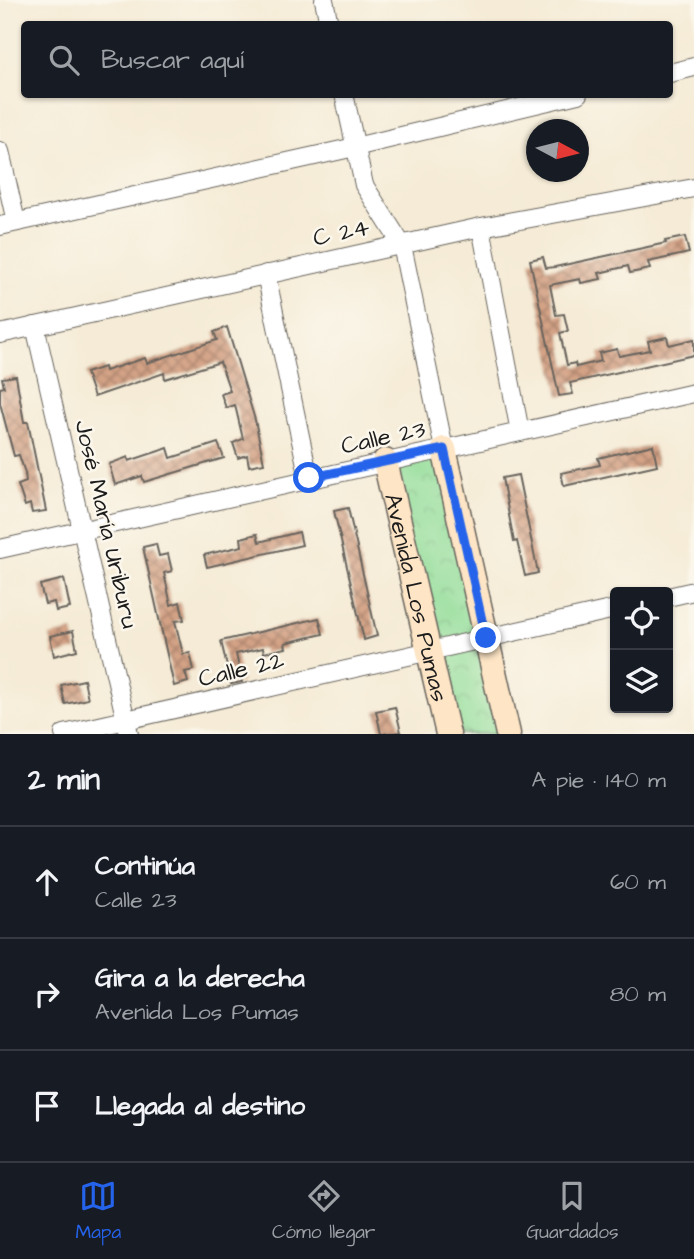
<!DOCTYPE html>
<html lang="es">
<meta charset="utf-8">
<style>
:root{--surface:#171b24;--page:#242831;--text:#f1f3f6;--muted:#9ea1a6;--line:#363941;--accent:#2563eb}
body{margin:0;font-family:"Architects Daughter",sans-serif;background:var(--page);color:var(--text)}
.controls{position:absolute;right:21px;bottom:21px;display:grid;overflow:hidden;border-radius:7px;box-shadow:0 2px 5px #0004}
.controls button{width:63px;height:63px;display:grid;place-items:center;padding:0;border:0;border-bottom:2px solid var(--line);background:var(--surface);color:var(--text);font:35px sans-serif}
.compass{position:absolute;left:526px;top:119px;width:63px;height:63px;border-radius:50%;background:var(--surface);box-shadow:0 2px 5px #0004;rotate:97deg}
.stop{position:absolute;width:21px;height:21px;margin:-16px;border:5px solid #2563eb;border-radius:50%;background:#fff}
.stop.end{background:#2563eb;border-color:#fff;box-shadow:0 2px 7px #0008}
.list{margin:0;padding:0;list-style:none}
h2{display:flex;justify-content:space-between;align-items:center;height:91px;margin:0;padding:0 28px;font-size:30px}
h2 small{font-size:23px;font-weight:400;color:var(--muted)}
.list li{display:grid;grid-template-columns:46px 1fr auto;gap:21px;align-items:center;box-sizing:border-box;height:112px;padding:0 28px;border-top:2px solid var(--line)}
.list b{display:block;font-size:26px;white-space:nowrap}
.list p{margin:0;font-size:23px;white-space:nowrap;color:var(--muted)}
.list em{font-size:23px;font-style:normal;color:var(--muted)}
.icon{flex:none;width:38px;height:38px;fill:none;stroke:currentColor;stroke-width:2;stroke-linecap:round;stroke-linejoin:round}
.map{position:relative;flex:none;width:694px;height:734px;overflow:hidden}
.search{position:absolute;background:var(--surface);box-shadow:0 2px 5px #0004;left:21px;right:21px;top:21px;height:77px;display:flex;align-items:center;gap:18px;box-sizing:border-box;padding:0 24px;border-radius:7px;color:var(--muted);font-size:26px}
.sheet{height:427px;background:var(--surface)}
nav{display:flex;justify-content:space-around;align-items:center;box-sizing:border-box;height:98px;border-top:2px solid var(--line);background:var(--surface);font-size:19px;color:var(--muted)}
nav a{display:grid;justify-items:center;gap:4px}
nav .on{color:var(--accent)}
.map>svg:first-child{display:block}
.park{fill:url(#park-crowns);stroke:#577c5a;stroke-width:2}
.building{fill:url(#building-cross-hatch)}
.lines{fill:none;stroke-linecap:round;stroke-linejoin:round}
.street-casing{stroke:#68645d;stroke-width:20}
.secondary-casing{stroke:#68645d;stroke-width:27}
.street{stroke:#fff;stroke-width:18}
.secondary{stroke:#fde5c5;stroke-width:24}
.route{stroke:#2563eb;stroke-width:9}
.labels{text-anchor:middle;stroke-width:5;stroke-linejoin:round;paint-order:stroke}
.street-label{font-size:24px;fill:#1c1c1c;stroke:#fbf7ec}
</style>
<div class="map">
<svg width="694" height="734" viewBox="0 0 694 734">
<defs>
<pattern id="park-crowns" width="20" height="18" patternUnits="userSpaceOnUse" patternTransform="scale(1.75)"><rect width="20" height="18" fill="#92dd99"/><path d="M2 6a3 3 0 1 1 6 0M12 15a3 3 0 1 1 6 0" fill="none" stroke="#7dbd83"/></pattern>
<pattern id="building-cross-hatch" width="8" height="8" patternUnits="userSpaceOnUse" patternTransform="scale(1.75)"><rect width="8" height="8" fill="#d4a386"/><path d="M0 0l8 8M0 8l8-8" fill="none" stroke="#ab846d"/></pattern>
</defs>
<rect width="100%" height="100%" fill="#fbf7ec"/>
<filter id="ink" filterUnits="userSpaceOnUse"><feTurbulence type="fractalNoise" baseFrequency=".0143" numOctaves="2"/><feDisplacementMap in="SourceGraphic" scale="14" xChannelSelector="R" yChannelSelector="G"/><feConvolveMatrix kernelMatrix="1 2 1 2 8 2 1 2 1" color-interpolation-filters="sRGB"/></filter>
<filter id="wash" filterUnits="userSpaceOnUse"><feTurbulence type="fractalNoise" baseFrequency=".00686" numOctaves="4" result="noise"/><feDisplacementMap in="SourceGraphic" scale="28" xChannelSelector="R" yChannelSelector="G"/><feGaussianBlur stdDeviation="1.57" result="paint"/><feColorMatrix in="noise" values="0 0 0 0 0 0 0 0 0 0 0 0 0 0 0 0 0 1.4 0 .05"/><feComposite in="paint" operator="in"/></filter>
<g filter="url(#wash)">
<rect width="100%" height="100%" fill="#f5ebd6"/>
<polygon class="park" points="444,449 507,734 448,734 386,462"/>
<g id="blocks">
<g class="building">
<polygon points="685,237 689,253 648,262 650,269 630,273 628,266 599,273 601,279 581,283 580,279 550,285 556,315 564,314 568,331 560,333 567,365 575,363 576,367 601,361 599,353 617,349 619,356 650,350 648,341 667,337 669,345 694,339 694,355 570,383 573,394 559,396 530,260 543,257 546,268 555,267 666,243 665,241"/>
<polygon points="227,327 255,420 264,463 249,466 247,455 238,458 233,443 243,439 235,405 226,408 221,394 230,391 220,362 165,379 164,373 94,397 86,373 104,367 105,371 145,358 147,363 217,340 214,332"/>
<polygon points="16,376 24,422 28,422 46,511 32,513 30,504 25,506 18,485 26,482 25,473 19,455 14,456 0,403 0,388 4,387 2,378"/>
<polygon points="218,443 224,458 144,482 142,476 115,485 109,464 128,457 129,461 168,448 171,458"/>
<polygon points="653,445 657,465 564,486 561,473 600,465 598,458"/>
<polygon points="518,475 538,573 525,576 517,541 514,542 502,478"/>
<polygon points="348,508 377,636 364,640 334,511"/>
<polygon points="299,532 302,545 207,567 204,555 242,546 241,538 257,534 259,542"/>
<polygon points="156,544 159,556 168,554 172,571 164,573 171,605 180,602 184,620 175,621 183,654 190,653 194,670 185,672 188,682 174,686 143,547"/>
<polygon points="64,579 70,608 56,611 54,602 45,604 40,585"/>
<polygon points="319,618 323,634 285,643 286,648 264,653 263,648 236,654 242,682 231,684 221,641"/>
<polygon points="73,631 77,650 54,656 50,636"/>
<polygon points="84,680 88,699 65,704 61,685"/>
<polygon points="395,707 401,732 381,734 376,711"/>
</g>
</g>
</g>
<g filter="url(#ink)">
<use href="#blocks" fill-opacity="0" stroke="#68645d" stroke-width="2"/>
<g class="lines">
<defs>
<g id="street">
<polyline points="324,0 329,24"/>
<polyline points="670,73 694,67"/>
<polyline points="344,94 364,185 402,245 444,449"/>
<polyline points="0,151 16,222"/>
<polyline points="0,226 355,147 578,94"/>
<polyline points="481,227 520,432"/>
<polyline points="266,274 309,479"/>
<polyline points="35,326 129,734"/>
<polyline points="0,334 481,227 694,188"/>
<polyline points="0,549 694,393"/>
<polyline points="668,597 694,591"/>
<polyline points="64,734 615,609"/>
</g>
<g id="secondary">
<polyline points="444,449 508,734"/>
<path id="s1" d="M385 461 448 734"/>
</g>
</defs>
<use href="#street" class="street-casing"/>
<use href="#secondary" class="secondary-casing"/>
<use href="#street" class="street"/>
<use href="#secondary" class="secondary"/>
</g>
</g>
<g class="lines" filter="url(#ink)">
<polyline class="route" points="309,478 444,449 486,638"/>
</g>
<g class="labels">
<g class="street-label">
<text transform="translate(341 232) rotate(-12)" y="8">C 24</text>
<text transform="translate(383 437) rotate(-12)" y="8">Calle 23</text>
<text transform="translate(107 524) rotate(77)" y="8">José María Uriburu</text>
<text dy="8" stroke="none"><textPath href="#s1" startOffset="140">Avenida Los Pumas</textPath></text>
<text transform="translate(241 669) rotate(-13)" y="8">Calle 22</text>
</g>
</g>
</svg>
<div class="controls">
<button><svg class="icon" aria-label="locate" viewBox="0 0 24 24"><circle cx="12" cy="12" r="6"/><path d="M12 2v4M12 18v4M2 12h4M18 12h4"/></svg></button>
<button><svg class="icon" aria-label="layers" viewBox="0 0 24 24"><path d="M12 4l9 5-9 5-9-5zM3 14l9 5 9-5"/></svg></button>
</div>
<svg class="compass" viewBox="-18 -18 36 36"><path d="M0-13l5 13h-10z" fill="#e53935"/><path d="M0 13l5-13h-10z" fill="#9ea1a6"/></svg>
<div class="stop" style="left:309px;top:478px"></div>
<div class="stop end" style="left:486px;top:638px"></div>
<div class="search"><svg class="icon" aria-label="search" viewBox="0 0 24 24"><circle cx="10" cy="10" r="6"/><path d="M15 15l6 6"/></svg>Buscar aquí</div>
</div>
<section class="sheet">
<h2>2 min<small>A pie · 140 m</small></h2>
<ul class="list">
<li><svg class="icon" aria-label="ahead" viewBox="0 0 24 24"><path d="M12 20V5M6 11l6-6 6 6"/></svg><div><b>Continúa</b><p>Calle 23</p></div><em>60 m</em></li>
<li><svg class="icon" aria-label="right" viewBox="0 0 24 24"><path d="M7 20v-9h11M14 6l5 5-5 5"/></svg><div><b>Gira a la derecha</b><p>Avenida Los Pumas</p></div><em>80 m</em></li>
<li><svg class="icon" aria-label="arrive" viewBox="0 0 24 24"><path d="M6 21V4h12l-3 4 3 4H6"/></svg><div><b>Llegada al destino</b></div></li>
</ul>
</section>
<nav>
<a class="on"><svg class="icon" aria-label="map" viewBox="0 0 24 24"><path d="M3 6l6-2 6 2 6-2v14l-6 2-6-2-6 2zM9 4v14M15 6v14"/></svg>Mapa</a>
<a><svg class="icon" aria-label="directions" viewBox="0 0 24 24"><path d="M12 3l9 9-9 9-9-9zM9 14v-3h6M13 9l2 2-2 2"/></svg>Cómo llegar</a>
<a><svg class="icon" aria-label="saved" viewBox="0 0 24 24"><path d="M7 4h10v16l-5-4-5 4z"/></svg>Guardados</a>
</nav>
